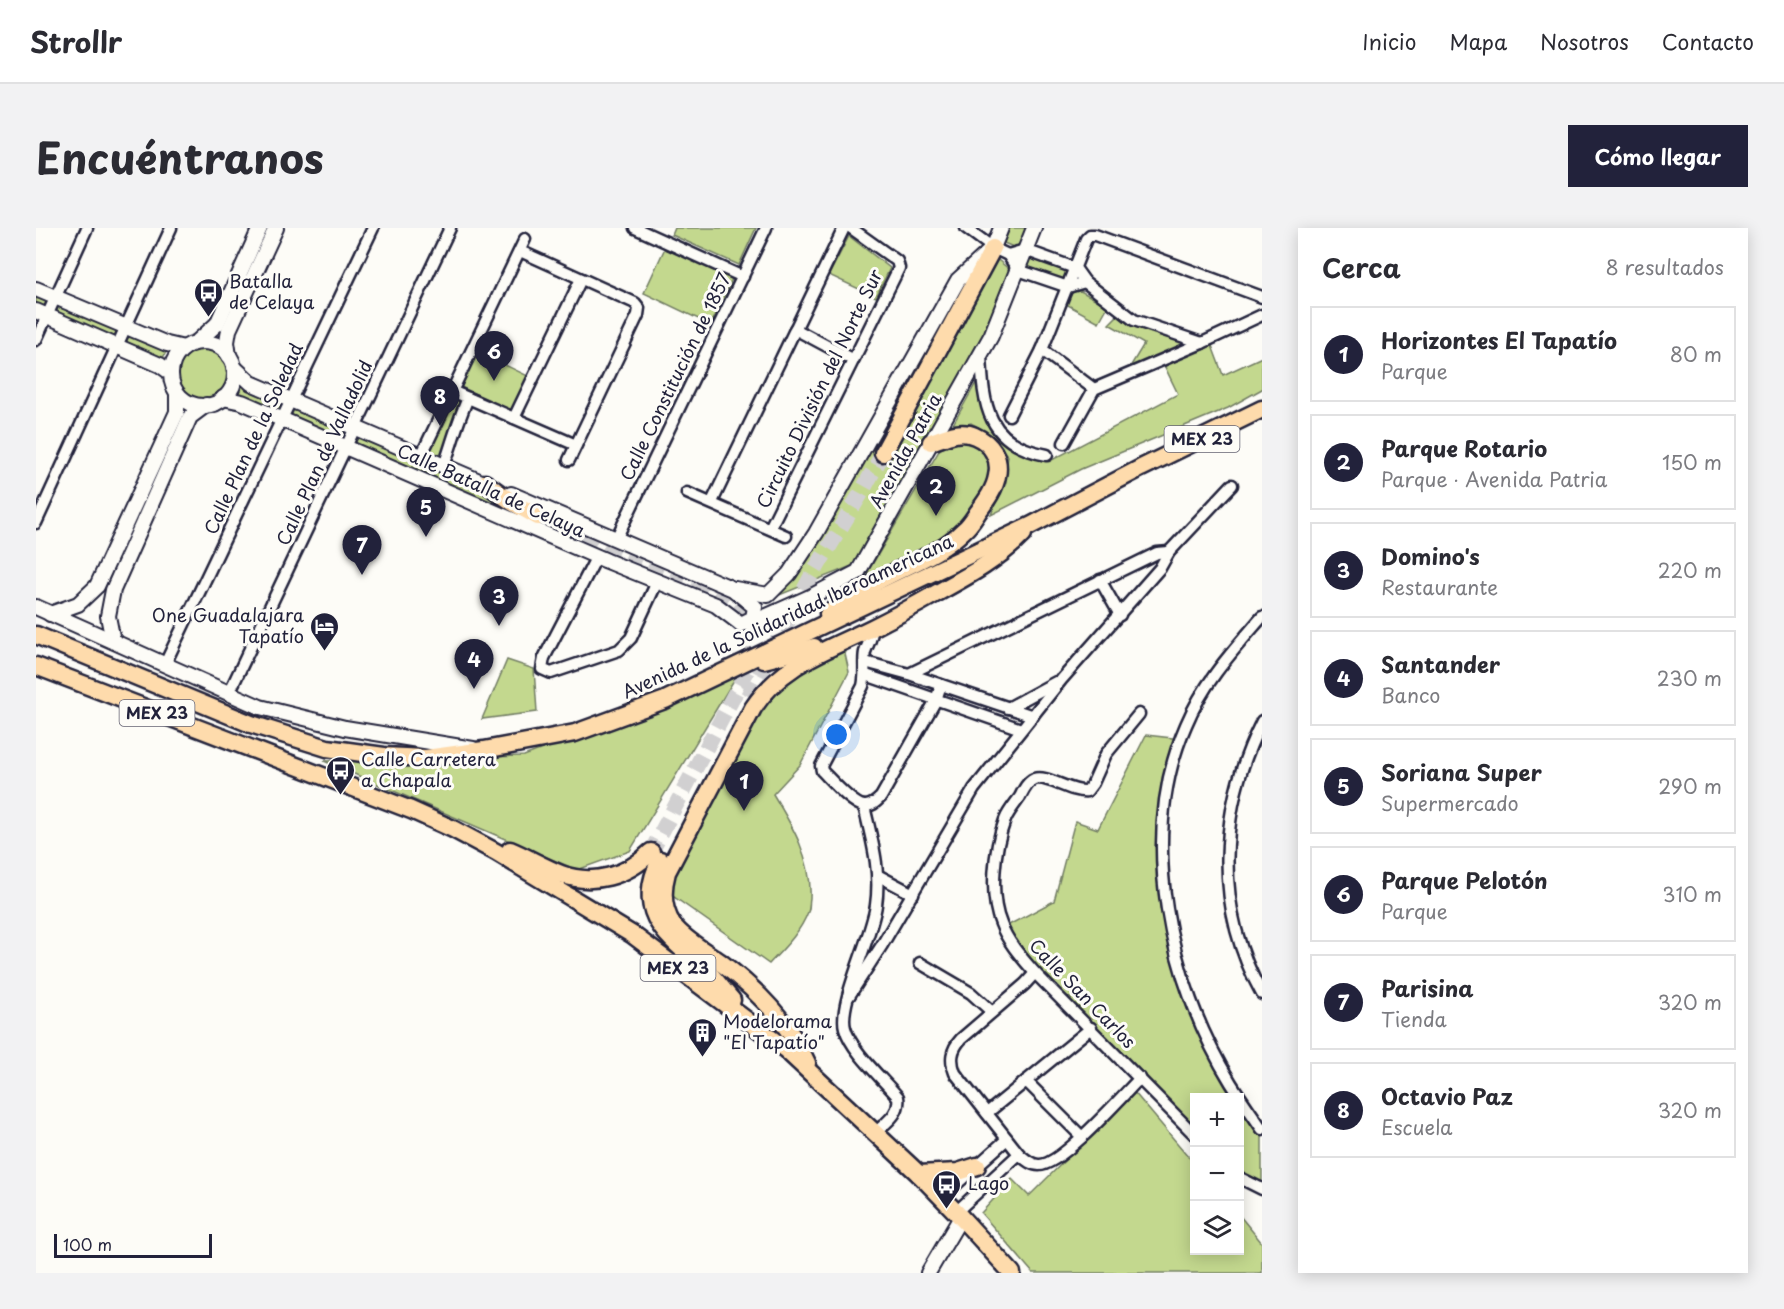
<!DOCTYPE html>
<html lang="es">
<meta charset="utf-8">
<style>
:root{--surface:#fff;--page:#f2f2f3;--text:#2b2b33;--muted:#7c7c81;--line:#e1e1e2;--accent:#22223b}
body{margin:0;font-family:"Playpen Sans",sans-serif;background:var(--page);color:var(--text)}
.controls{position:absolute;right:18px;bottom:18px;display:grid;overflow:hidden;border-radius:0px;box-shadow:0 3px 15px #0003}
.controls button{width:54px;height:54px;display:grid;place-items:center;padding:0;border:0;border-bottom:2px solid var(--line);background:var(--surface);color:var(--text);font:30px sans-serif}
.scale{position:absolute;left:18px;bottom:15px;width:158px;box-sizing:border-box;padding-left:6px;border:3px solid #22223b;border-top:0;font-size:16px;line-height:21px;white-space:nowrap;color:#22223b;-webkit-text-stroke:4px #fdfcf7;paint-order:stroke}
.you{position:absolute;left:801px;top:507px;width:21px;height:21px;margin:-15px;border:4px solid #fff;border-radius:50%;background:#1a73e8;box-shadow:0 0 0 9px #1a73e833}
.badge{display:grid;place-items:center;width:39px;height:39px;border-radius:50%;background:var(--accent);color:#fff;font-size:20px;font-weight:700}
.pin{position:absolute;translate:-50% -50px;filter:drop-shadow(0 2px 3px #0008)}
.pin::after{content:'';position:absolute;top:32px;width:21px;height:18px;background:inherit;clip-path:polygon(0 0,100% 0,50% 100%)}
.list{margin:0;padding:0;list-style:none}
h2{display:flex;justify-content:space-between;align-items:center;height:78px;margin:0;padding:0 24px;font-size:26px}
h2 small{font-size:20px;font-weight:400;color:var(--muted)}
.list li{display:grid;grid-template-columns:39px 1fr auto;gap:18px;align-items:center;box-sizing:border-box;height:96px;margin:0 12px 12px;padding:0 12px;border:2px solid var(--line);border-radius:0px}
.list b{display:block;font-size:22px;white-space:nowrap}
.list p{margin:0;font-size:20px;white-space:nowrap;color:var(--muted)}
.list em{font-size:20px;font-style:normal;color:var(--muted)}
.icon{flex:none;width:33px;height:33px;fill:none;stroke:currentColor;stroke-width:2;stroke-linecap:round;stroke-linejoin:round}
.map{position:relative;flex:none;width:1226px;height:1045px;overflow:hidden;border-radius:0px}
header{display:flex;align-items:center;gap:36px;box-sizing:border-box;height:84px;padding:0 30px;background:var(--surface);border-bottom:2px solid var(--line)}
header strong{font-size:28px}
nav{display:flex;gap:33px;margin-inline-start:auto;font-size:21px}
.intro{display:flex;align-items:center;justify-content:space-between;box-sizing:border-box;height:144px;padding:0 36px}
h1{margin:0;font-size:42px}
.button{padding:15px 27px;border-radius:0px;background:var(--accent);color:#fff;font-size:21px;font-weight:700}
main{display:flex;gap:36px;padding:0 36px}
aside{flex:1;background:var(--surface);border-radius:0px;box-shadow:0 3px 15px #0003}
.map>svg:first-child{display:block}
.green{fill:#c3d88e;stroke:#727d64;stroke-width:1.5}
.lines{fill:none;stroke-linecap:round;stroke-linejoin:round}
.trunk-tunnel{stroke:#d1d0d1;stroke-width:16;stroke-dasharray:16 8;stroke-linecap:butt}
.minor-casing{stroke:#22223b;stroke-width:15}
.tertiary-casing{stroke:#22223b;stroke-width:18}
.trunk-casing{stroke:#22223b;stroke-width:21}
.minor{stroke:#fdfcf7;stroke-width:10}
.tertiary{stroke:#fdfcf7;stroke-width:14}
.trunk{stroke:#fedbac;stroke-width:16}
.labels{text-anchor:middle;stroke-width:6;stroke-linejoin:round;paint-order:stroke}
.shield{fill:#fdfcf7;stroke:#646373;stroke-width:1.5}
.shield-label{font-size:16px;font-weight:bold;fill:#22223b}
.poi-label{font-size:18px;fill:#22223b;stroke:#fdfcf7;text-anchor:start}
.street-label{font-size:18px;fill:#22223b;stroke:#fdfcf7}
</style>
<header>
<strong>Strollr</strong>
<nav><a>Inicio</a><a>Mapa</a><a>Nosotros</a><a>Contacto</a></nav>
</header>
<div class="intro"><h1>Encuéntranos</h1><a class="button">Cómo llegar</a></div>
<main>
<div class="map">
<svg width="1226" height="1045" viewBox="0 0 1226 1045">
<rect width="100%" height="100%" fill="#fdfcf7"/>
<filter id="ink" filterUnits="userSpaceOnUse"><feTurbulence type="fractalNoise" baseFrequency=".0167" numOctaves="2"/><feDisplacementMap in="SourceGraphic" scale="12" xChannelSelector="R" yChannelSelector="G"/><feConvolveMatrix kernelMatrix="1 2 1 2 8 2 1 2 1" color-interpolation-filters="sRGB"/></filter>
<g filter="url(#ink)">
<g class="green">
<polygon points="639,0 720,0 703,37 636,7"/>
<polygon points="974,0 991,0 982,21 968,15"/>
<polygon points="813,8 854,40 840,69 793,47"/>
<polygon points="629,20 696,51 675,97 608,65"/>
<polygon points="989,24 1039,40 1032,59 982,42"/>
<polygon points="962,32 975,43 951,103 823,335 736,370 925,56 947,34"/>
<polygon points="1039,60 1072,78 1063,94 1030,76"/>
<polygon points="0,63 132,119 124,137 0,83"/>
<polygon points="1083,86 1152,115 1094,139 1108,116 1073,96"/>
<polygon points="1175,115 1187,147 1226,129 1226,161 1192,180 1045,241 955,287 969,250 972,228 950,204 935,195 915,200 941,153 948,186 958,202 992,226 1016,232 1142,166 1128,137"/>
<circle cx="166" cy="145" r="27"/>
<polygon points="440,123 494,149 477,184 423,158"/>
<polygon points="209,149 449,255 494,296 197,172"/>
<polygon points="416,163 429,170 407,235 385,226"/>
<polygon points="929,212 947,220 954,232 956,251 925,301 891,323 830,347 904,221"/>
<path d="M815 413 809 426 813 444 764 537 737 566C757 599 776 631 774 670 773 675 774 680 772 684 764 705 748 720 733 736L631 664 724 469Z"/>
<polygon points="471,432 498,441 501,484 446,491"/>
<polygon points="701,447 594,623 541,642 288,533 488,528"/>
<polygon points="1110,507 1145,511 1127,621 1138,715 1163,789 1226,898 1226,960 1204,950 1204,870 1158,870 1158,905 1006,751 967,700 1018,673 1039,593 1062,601"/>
<polygon points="1098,864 1158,935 1158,1022 1204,1022 1204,988 1226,1015 1226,1045 997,1045 945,985 976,951 993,968"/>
</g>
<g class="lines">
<g class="trunk-tunnel">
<path d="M502 289 691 371C696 374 703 378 707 383 719 397 715 424 712 441L615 624"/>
<polyline points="712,468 775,349 824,267 847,225"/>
</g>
<defs>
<g id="minor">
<polyline points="599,0 707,49"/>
<polyline points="930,0 957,20 972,27 982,42 1032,59 1049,54"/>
<polyline points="484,23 599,75 603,80 602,87 533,232"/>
<polyline points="972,27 989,22 1039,40 1049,54 1098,92 1166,115"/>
<polyline points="759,101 817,132"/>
<polyline points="0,112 51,0"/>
<polyline points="1006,122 1058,161"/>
<path d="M945 126C947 178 951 216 1011 227"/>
<polyline points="416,163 540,217"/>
<polyline points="973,187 1006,122 1050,11 1054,7 1059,7 1226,69"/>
<polyline points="478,190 545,51"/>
<polyline points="1028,215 1058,161 1166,115 1226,87"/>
<polyline points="385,228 489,11"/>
<path d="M408 238C416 215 422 192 432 170"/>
<polyline points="651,265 750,308"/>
<polyline points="676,274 808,0"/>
<polyline points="0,295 135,0"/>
<polyline points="734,300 863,40 861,33 815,0"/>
<polyline points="580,311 730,0"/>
<polyline points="561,328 508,430 506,441 515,445 583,422 595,410 621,354"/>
<polyline points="1064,352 1084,387"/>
<path d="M1226 389C1196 424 1168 454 1150 497 1101 609 1133 754 1195 855 1205 871 1216 886 1226 901"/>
<path d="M836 400C837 409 832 415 829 424 827 433 830 446 827 458L785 538 786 543C795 552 817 577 828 578 836 579 841 573 845 569L900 472 905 457"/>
<polyline points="829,434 873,446 997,488"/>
<polyline points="129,436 337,0"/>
<polyline points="873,446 1121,325 1133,324"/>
<polyline points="830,447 985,501"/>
<polyline points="193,465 414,0"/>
<polyline points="972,480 1020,454"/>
<path d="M1103 486 1070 526 1057 555 1051 563C1034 565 1011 546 998 551 991 554 987 563 984 569 979 576 972 584 969 592 958 621 953 668 965 696 972 715 986 730 999 745L1158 906"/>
<path d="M1226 493C1182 580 1178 680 1226 766"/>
<path d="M828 578C836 613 845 642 840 677 836 709 802 775 809 800 815 823 847 851 862 869 865 886 849 895 839 905"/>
<polyline points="843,648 877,666"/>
<polyline points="884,735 935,765 956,784"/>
<path d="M999 745 989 756 925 811C915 822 914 832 919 845L983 926C989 931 995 937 1003 937 1025 938 1087 867 1104 850"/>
<polyline points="813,768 846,717 938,561 1026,451 1124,340 1133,324 1196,257"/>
<polyline points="990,853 1046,909"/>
<polyline points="951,885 1055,800"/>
<polyline points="1204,950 1226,961"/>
<polyline points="906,969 971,911"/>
<polyline points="920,984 983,926"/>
</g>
<g id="tertiary">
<polyline points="0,61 131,116 148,120"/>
<polyline points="0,83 124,137 135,145"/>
<polyline points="161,114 181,96 224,0"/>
<circle cx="167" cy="146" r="32"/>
<polyline points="193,128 191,114 193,102 240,0"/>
<polyline points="198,139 215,155 457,259"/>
<polyline points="187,170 206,174 571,333 680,377 705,396"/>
<polyline points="475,266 697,361 719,379 717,390 705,396"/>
<polyline points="699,361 732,367 753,346 780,305 922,52 957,20 965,0"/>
<polyline points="0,379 224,479 309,500 437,521"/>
<polyline points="14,386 42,376 61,358 141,184 141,165"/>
<polyline points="713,396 774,369 822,344 955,108 998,0"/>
<polyline points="77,413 72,388 77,362 154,189 170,177"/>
<polyline points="892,1045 925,989"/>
</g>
<g id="trunk">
<polyline points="847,225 957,20"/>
<polyline points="449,255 476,274 502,289"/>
<path d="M792 386C809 372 827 361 846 351 874 336 905 325 928 302 934 297 938 290 942 284 950 273 959 261 961 248 965 230 955 215 939 208 924 201 909 209 895 214"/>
<polyline points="0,407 215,496 291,520 348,528 390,530 448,522 539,505 629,472 994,298 1105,240 1226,181"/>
<polyline points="728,432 778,419"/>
<polyline points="0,438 375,582 417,601 460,624 597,707 749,821 883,946 920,984 976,1045"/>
<path d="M474 622C491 629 507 639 525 646 557 658 591 648 615 624"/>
<path d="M624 632C595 690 638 712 675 747 682 755 689 764 696 772"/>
<path d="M771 835C753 794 720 761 684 734 669 723 648 712 637 697 626 681 626 662 631 644L717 480C746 436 791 422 836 400 858 389 880 377 901 365 932 348 962 332 987 306"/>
<polyline points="883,946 922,944 941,938"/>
</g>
</defs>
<use href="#minor" class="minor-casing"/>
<use href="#tertiary" class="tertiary-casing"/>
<use href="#trunk" class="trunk-casing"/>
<use href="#minor" class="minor"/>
<use href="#tertiary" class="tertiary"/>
<use href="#trunk" class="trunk"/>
</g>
</g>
<defs>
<symbol id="bus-pin" viewBox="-11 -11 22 30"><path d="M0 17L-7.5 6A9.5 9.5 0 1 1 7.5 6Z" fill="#22223b" stroke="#fdfcf7"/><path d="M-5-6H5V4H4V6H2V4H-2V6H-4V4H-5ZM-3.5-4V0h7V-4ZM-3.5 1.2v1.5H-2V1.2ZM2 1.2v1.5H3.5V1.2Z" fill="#fff"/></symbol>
<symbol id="hotel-pin" viewBox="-11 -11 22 30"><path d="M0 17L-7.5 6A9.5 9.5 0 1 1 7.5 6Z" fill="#22223b" stroke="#fdfcf7"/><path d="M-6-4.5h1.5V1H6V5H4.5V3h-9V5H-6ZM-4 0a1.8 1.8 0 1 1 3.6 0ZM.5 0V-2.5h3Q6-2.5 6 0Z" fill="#fff"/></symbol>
<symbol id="building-pin" viewBox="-11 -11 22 30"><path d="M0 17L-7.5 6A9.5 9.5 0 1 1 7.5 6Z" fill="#22223b" stroke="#fdfcf7"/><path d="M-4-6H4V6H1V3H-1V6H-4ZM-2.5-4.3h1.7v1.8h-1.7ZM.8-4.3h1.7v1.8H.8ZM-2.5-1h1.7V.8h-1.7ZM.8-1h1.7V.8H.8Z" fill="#fff"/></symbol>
</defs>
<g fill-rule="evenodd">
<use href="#bus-pin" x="156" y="48" width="33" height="45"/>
<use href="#hotel-pin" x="272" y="382" width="33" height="45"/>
<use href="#bus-pin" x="288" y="526" width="33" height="45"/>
<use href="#building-pin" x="650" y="788" width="33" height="45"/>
<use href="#bus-pin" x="894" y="940" width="33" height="45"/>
</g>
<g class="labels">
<g class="shield">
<rect x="1128.5" y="198" width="75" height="26" rx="4.5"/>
<rect x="83.5" y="472" width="75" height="26" rx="4.5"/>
<rect x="604.5" y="727" width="75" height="26" rx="4.5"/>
</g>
<g class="shield-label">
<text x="1166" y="217">MEX 23</text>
<text x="121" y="491">MEX 23</text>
<text x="642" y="746">MEX 23</text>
</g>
<g class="poi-label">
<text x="193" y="60">Batalla<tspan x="193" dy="21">de Celaya</tspan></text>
<text x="268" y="394" text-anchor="end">One Guadalajara<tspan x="268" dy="21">Tapatío</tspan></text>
<text x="325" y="538">Calle Carretera<tspan x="325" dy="21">a Chapala</tspan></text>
<text x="687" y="800">Modelorama<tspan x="687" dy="21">"El Tapatío"</tspan></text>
<text x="932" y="962">Lago</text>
</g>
<g class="street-label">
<text transform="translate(640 149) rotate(-64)" y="6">Calle Constitución de 1857</text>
<text transform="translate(784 161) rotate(-64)" y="6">Circuito División del Norte Sur</text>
<text transform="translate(218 211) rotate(-65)" y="6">Calle Plan de la Soledad</text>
<text transform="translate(870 223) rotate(-61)" y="6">Avenida Patria</text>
<text transform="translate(289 225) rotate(-65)" y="6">Calle Plan de Valladolid</text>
<text transform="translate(455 263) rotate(24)" y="6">Calle Batalla de Celaya</text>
<text transform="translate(752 389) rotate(-25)" y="6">Avenida de la Solidaridad Iberoamericana</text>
<text transform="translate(1046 766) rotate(46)" y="6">Calle San Carlos</text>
</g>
</g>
</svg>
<div class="controls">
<button>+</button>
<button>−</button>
<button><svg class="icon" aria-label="layers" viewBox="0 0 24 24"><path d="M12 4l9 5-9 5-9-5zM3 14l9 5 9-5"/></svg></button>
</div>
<div class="scale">100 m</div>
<div class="you"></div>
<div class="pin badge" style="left:708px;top:583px">1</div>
<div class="pin badge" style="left:900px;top:288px">2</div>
<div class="pin badge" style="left:463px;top:398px">3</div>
<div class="pin badge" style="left:438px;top:461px">4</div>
<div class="pin badge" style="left:390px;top:309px">5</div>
<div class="pin badge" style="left:458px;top:153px">6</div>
<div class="pin badge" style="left:326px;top:347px">7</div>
<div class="pin badge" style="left:404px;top:198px">8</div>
</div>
<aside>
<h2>Cerca<small>8 resultados</small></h2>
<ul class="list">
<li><span class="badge">1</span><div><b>Horizontes El Tapatío</b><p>Parque</p></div><em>80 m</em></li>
<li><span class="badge">2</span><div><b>Parque Rotario</b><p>Parque · Avenida Patria</p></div><em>150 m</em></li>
<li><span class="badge">3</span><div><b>Domino's</b><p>Restaurante</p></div><em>220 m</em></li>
<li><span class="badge">4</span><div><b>Santander</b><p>Banco</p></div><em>230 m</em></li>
<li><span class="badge">5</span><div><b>Soriana Super</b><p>Supermercado</p></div><em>290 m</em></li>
<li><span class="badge">6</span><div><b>Parque Pelotón</b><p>Parque</p></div><em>310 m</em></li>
<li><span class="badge">7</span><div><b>Parisina</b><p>Tienda</p></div><em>320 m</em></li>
<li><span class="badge">8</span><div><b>Octavio Paz</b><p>Escuela</p></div><em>320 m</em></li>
</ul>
</aside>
</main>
